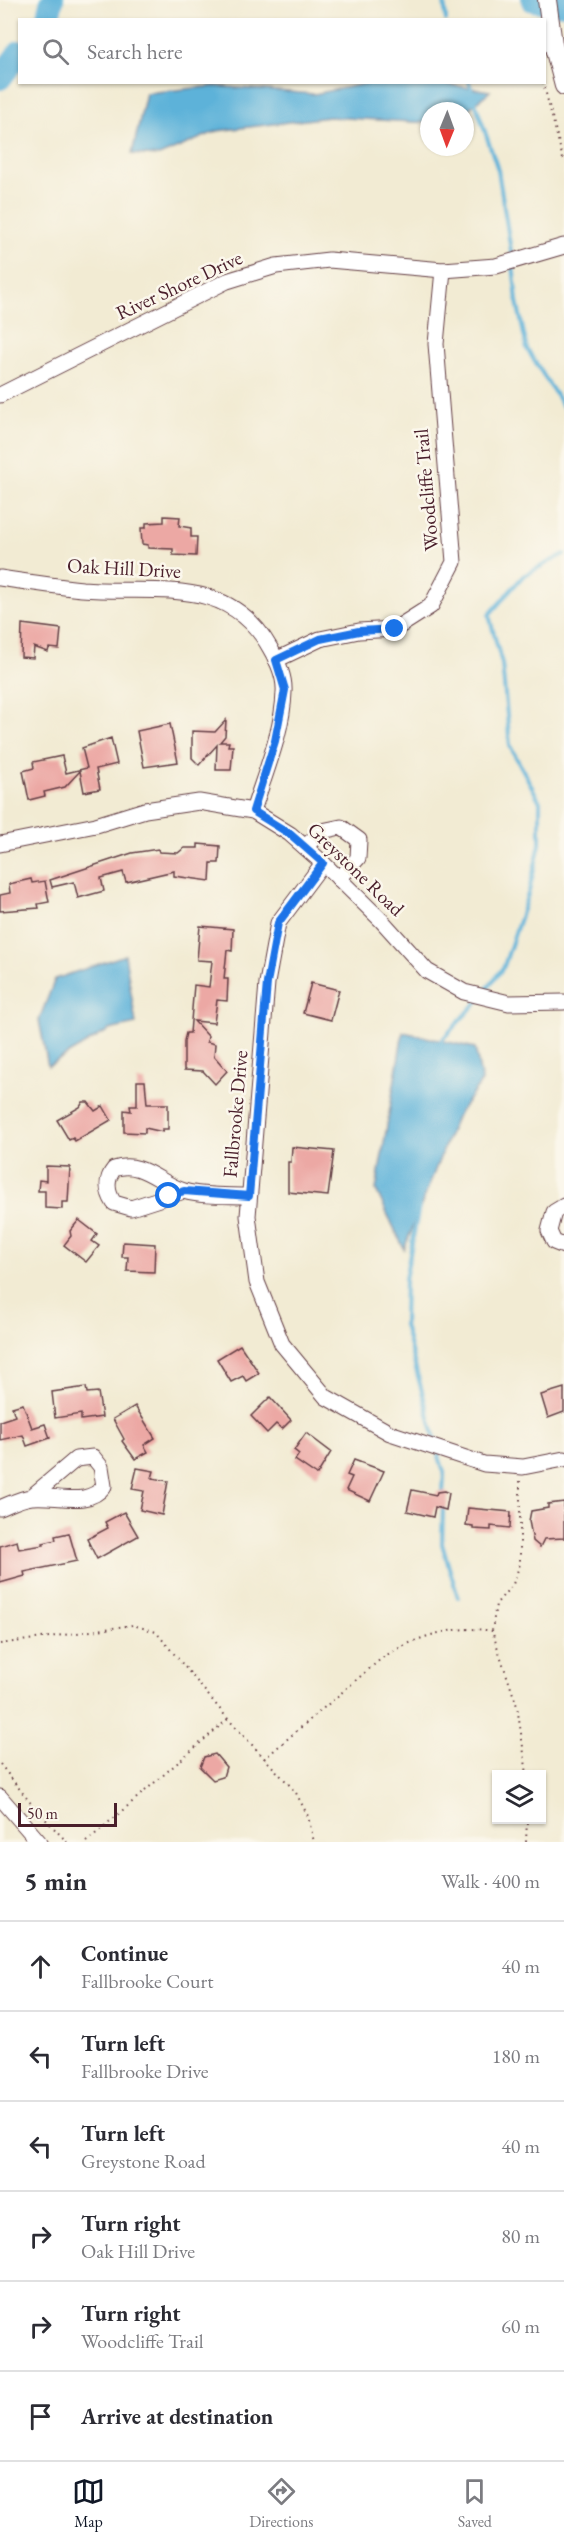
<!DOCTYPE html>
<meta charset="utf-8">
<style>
:root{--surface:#fff;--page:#f7f7f7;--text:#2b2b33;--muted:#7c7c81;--line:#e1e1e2;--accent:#111827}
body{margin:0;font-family:"EB Garamond",serif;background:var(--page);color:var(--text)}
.controls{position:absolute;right:18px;bottom:18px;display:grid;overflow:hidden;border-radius:0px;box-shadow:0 2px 4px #0004}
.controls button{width:54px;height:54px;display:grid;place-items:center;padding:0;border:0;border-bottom:2px solid var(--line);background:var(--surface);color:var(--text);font:30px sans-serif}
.compass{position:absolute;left:420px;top:102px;width:54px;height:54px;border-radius:50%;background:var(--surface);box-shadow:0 2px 4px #0004;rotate:181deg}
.scale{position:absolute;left:18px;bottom:15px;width:99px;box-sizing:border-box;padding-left:6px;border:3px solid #4a1f2b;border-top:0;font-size:16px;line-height:21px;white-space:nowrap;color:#4a1f2b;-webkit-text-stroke:4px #fbf7ec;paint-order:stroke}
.stop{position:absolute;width:18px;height:18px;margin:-14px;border:4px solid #1a73e8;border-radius:50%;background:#fff}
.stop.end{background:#1a73e8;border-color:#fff;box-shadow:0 2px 6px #0008}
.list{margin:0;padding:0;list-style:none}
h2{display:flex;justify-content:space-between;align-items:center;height:78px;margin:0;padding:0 24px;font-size:26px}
h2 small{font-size:20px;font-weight:400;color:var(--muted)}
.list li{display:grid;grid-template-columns:39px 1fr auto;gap:18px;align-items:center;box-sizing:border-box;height:90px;padding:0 24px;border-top:2px solid var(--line)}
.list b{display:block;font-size:22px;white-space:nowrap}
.list p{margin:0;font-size:20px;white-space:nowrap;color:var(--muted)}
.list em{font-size:20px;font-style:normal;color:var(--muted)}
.icon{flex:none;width:33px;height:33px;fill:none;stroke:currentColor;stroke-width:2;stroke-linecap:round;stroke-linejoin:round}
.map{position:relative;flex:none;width:564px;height:1842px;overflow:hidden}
.search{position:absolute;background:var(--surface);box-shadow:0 2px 4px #0004;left:18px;right:18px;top:18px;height:66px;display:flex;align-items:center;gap:15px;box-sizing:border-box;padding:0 21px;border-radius:0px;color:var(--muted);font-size:22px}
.sheet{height:618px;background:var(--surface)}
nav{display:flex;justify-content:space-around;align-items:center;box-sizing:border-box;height:84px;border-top:2px solid var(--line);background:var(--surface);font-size:16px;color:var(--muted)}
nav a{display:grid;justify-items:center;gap:3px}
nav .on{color:var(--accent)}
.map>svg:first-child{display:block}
.water{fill:#5db2d9;stroke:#546882;stroke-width:1.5}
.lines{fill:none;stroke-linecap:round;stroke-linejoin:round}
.stream{stroke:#5db2d9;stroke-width:4}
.river{stroke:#5db2d9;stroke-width:24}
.building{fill:#eca8a4}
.minor-casing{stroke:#633e44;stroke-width:17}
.tertiary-casing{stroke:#633e44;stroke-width:20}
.path{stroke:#633e44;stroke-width:2;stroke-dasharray:1.5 4.5;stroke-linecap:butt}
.minor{stroke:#fff;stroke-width:15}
.tertiary{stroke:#fff;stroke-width:18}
.route{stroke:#1a73e8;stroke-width:8}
.labels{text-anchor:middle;stroke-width:5;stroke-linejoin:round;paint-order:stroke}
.street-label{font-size:20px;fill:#4a1f2b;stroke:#fbf7ec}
</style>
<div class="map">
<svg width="564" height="1842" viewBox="0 0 564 1842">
<rect width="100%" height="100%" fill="#fbf7ec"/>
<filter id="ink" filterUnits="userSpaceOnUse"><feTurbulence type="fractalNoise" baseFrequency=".0167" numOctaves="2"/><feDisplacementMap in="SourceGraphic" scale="12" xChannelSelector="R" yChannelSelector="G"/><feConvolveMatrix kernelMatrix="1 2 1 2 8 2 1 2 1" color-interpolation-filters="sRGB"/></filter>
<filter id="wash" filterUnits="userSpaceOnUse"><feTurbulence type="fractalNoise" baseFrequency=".008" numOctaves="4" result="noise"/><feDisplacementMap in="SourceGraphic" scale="24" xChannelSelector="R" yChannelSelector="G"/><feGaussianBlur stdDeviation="1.35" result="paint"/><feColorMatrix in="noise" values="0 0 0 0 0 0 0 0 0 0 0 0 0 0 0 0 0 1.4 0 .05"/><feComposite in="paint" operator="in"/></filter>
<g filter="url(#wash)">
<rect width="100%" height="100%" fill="#f2ebd3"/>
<g class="water">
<polygon points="373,82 432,82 490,91 465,112 429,111 429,123 329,117 217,131 159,156 132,154 146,93 215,86 314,94"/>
<polygon points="125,955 136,1024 109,1030 48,1066 39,1020 55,979"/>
<polygon points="403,1032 475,1048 482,1081 456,1117 404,1249 376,1190"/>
</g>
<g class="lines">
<g class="stream">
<polyline points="444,0 446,20"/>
<polyline points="469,82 472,91"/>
<polyline points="474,99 498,170 512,257"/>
<polyline points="513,265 517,301 527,349 564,408"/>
<polyline points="484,993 504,966 529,891 540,844 540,802 510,746 502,664 489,615 523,576 564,554"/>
<polyline points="438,1044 480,999"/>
<polyline points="419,1207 405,1279 404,1325 436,1443"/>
<polyline points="438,1453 444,1472 443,1496"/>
<polyline points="443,1507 442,1544 458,1597"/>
</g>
<g class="river">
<polyline points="533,0 564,4"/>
<polyline points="47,20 52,0"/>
<polyline points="0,78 20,52"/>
</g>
</g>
<g id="blocks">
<g class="building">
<polygon points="164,516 180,517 179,526 191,528 191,537 197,537 196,556 173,555 173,549 148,548 148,545 142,544 141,528 146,528 146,523 164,522"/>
<polygon points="22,624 61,629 59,649 49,648 48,652 34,647 33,658 21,657"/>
<polygon points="226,720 225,736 220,742 229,742 228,746 233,746 231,770 216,770 217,745 199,765 192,758 192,731 215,732"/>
<polygon points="170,724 178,762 144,767 137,731"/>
<polygon points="111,738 117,764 96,769 100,789 84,792 80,771 65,787 44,792 45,796 29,800 23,771 34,768 33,762 62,756 66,773 87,768 82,748"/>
<polygon points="198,844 220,846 219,863 211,863 210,881 174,876 174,871 126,882 123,872 101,878 104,891 78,898 74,882 52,887 50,880 132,853 158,849 159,852 178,853 184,848 198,848"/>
<polygon points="31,879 32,883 45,881 49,902 38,904 39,908 0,911 0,895 10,893 9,884"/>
<polygon points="200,926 233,929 232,951 227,950 224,979 228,979 227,1001 217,1000 214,1023 194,1021 208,1036 207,1042 215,1044 214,1056 227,1071 215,1084 203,1071 184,1070 184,1041 186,1033 190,1033 194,985 209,987 212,961 197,960"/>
<polygon points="311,983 339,990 331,1020 303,1013"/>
<polygon points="137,1081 145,1081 147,1104 168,1104 168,1129 162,1129 163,1132 145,1128 145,1133 124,1132 124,1110 131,1111 130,1106 137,1106"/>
<polygon points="83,1102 88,1102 95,1111 103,1106 111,1120 75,1141 73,1138 69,1140 57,1120 80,1107"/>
<polygon points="292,1147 334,1151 328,1196 288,1192 288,1162 291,1162"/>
<polygon points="46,1166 70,1167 68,1202 62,1202 62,1209 45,1208 45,1191 38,1191 39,1180 46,1181"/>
<polygon points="79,1220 97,1234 92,1241 99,1246 86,1262 64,1245 71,1236 70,1231"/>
<polygon points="123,1242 155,1244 154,1272 127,1271 128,1257 122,1257"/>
<polygon points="240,1345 259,1373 246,1381 243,1376 231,1382 217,1359"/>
<polygon points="86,1387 87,1393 98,1392 102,1417 81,1420 81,1414 55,1418 52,1392"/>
<polygon points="564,1388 564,1412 548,1418 541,1395"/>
<polygon points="270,1397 291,1420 282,1429 276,1424 267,1433 251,1416"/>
<polygon points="23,1404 32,1428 45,1424 50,1438 27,1446 23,1435 0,1440 0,1421 15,1416 12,1407"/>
<polygon points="135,1406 155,1438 144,1445 148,1452 135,1459 122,1441 124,1439 113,1419"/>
<polygon points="306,1433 331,1452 317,1475 295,1460 299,1454 294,1450"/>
<polygon points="354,1460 384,1471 370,1501 346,1490 352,1477 347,1475"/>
<polygon points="137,1468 154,1471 152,1478 168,1481 162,1515 140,1510 144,1491 132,1489"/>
<polygon points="412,1490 436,1495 437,1492 444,1491 449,1493 446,1510 435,1507 433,1517 407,1511"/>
<polygon points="564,1502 564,1538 544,1539 540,1547 533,1541 529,1521 531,1511 548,1508 548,1504"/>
<polygon points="468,1508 511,1512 510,1528 491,1526 491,1530 473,1529 473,1526 466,1525"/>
<polygon points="124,1512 138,1536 97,1559 87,1539 108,1528 105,1522"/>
<polygon points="69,1533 77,1561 24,1572 25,1576 0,1583 0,1546 17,1541 19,1549 44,1545 43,1543 56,1540 55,1536"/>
<polygon points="215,1754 226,1767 223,1777 213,1780 200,1767 204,1757"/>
</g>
</g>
</g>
<g filter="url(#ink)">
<use href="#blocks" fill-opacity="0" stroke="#633e44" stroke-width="1.5"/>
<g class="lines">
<defs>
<g id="minor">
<polyline points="0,395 227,281 276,266 329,260 443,270 496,266 564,246"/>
<path d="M0 578C27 582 54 586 82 589 153 595 228 573 270 648 277 660 285 678 284 692 283 731 265 773 253 811"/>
<polyline points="276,660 320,639 359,631 395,629 431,606 454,562 436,344 443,270"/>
<polyline points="0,844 96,825 145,810 199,802 253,811 290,834 323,863 382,921 427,971 464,992 509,1003 564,1002"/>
<polyline points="305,847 322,831 341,827 359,840 358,858 339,879"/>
<polyline points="323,863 278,923 267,983 248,1216 257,1282 282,1344 326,1397 390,1433 484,1464 523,1467 564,1459"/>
<path d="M184 1191 131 1208 114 1203C107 1192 105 1180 114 1169 141 1159 160 1184 184 1191 203 1197 229 1195 249 1196"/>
<polyline points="564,1206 554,1212 549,1231 554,1242 564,1246"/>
<path d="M0 1508C10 1504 21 1498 32 1497 55 1494 88 1508 104 1486L101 1467 93 1457 76 1459 31 1497"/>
<polyline points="0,1797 39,1842"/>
</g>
<polyline id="tertiary" points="547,0 553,44 564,86"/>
</defs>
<use href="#minor" class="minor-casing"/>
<use href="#tertiary" class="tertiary-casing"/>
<g class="path">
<polyline points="543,82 564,163"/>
<polyline points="520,1481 520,1564 513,1584 496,1604 492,1631 517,1706 527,1774"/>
<polyline points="0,1644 133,1625 156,1632 228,1719 295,1791 308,1816 314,1842"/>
<path d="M264 1759 382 1658C415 1637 453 1624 492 1631"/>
<polyline points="0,1764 33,1806 67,1842"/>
<polyline points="86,1842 228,1719"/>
<polyline points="526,1842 527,1820"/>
</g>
<use href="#minor" class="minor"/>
<use href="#tertiary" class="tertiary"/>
</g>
</g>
<g class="lines" filter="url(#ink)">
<polyline class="route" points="169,1196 184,1191 249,1196 267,983 278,923 323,863 290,834 253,811 275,741 285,690 276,660 320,639 359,631 395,629"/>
</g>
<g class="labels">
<g class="street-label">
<text transform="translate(179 285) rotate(-25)" y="7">River Shore Drive</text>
<text transform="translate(426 490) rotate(-95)" y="7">Woodcliffe Trail</text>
<text transform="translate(124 568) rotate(3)" y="7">Oak Hill Drive</text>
<text transform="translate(356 869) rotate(44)" y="7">Greystone Road</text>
<text transform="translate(235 1114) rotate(-85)" y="7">Fallbrooke Drive</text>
</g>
</g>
</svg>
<div class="controls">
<button><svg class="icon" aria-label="layers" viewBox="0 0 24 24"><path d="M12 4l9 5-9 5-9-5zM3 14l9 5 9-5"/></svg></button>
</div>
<svg class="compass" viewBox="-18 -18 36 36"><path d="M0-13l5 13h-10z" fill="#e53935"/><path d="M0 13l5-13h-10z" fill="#7c7c81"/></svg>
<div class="scale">50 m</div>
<div class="stop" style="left:169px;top:1196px"></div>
<div class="stop end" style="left:395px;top:629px"></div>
<div class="search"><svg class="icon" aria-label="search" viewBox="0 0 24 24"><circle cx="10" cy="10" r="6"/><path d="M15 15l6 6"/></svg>Search here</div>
</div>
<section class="sheet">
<h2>5 min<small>Walk · 400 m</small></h2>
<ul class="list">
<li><svg class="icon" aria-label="ahead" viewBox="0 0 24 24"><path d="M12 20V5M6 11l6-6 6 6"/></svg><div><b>Continue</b><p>Fallbrooke Court</p></div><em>40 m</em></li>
<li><svg class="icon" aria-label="left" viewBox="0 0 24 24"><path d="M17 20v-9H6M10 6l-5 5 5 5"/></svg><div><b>Turn left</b><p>Fallbrooke Drive</p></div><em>180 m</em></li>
<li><svg class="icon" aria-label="left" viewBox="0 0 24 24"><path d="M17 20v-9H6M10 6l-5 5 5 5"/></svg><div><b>Turn left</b><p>Greystone Road</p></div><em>40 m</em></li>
<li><svg class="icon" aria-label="right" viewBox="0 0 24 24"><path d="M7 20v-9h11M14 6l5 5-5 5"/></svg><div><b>Turn right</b><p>Oak Hill Drive</p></div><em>80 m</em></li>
<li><svg class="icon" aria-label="right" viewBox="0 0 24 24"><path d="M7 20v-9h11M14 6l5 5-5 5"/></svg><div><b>Turn right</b><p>Woodcliffe Trail</p></div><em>60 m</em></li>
<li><svg class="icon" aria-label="arrive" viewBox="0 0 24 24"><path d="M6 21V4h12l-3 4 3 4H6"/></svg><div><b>Arrive at destination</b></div></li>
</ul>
</section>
<nav>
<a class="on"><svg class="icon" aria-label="map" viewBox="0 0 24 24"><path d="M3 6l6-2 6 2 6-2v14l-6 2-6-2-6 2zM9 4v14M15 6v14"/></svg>Map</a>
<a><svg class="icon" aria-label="directions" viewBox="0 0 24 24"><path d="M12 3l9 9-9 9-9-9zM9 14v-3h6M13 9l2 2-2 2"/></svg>Directions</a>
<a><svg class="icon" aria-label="saved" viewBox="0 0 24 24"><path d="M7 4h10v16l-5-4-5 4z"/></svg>Saved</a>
</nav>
